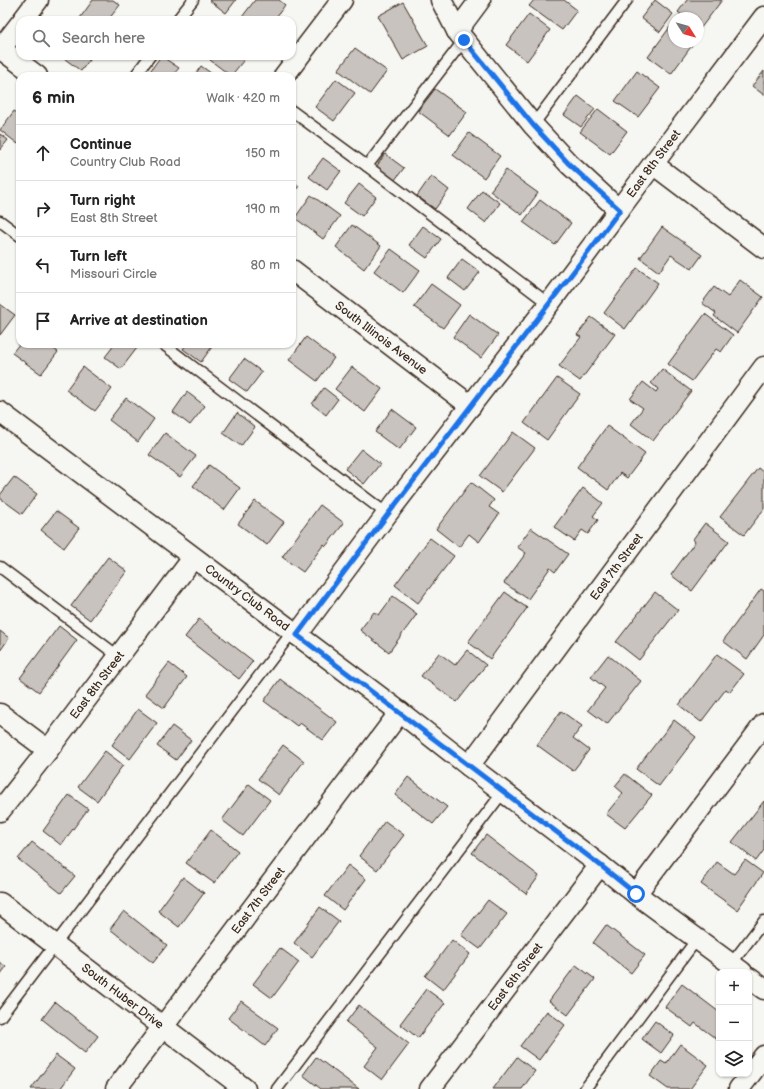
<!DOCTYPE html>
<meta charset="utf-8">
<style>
:root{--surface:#fff;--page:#f2f2f2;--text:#222;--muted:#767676;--line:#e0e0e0}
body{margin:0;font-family:"Balsamiq Sans",sans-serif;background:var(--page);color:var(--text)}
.controls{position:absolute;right:12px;bottom:12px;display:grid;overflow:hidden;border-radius:8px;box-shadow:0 1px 3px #0004}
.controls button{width:36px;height:36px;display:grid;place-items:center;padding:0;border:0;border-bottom:1px solid var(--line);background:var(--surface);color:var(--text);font:20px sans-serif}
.compass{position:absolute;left:668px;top:12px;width:36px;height:36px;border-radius:50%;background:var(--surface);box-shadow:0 1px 3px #0004;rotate:127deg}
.stop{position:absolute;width:12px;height:12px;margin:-9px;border:3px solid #1a73e8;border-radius:50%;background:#fff}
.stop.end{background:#1a73e8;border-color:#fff;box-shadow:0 1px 4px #0008}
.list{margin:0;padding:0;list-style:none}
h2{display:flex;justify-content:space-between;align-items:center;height:52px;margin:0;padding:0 16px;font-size:17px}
h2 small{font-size:13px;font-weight:400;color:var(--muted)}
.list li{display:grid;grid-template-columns:26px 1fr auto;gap:12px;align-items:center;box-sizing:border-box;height:56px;padding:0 16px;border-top:1px solid var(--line)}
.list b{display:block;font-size:15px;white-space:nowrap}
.list p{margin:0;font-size:13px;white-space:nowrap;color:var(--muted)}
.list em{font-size:13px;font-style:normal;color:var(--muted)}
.icon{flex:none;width:22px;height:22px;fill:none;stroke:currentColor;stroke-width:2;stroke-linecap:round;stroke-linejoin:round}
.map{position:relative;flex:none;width:764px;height:1089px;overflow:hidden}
.search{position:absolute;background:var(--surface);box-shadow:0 1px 3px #0004;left:16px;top:16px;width:280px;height:44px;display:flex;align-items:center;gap:10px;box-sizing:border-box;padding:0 14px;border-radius:12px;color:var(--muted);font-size:15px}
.panel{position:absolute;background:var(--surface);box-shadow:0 1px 3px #0004;left:16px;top:72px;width:280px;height:276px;border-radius:12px}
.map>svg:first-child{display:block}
.building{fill:#c8c3be;stroke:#3b2a1e}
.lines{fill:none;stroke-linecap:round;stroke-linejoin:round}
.lane-casing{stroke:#3b2a1e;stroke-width:13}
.street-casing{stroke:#3b2a1e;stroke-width:23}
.lane{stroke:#f6f6f2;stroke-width:10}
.street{stroke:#f6f6f2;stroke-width:20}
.route{stroke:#1a73e8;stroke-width:5}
.labels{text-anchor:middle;stroke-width:3;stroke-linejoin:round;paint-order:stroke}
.street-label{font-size:12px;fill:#3b2a1e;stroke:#f6f6f2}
</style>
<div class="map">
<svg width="764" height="1089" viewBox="0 0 764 1089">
<rect width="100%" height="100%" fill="#f6f6f2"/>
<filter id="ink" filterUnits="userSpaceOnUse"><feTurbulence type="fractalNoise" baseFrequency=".025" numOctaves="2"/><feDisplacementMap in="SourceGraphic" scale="8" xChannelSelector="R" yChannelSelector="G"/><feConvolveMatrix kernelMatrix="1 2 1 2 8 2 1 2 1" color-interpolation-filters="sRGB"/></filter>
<g filter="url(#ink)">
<g class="building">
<polygon points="93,0 113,0 120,5 108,20 82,20 80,18"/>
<polygon points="209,0 236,0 226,13"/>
<polygon points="255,0 279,0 285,5 274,20 246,20 242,17"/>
<polygon points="534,0 564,0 577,10 562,30 529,6"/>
<polygon points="655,0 673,14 660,32 641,18"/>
<polygon points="687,0 722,0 700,29 698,28 698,18 685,18 678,12"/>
<polygon points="403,2 428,46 403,60 378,16"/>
<polygon points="529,14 550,30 527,61 506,45"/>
<polygon points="670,27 674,30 674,42 690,42 693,44 671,74 648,57"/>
<polygon points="355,48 387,71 370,94 338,70"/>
<polygon points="61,56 92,56 81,71"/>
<polygon points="161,56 179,68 172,76 151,76 148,74"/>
<polygon points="213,56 247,56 231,76 210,60"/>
<polygon points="201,66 215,76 194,76"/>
<polygon points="637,71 660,88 638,117 615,101"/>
<polygon points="764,71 764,95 752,86"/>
<polygon points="336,79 355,93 334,121 315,107"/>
<polygon points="435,89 467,112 450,135 418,111"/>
<polygon points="578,96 595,109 581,127 564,115"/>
<polygon points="598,109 627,131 610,154 580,132"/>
<polygon points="14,111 20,115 20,141 18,144 0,130"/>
<polygon points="469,133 500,156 484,178 453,155"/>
<polygon points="0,134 8,140 0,150"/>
<polygon points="385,154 404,168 394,181 376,167"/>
<polygon points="323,158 341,171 327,190 309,177"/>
<polygon points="506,170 538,193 522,215 490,191"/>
<polygon points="431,176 449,190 435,209 417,196"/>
<polygon points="292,180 299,186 292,195"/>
<polygon points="359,184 376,197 362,216 344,203"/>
<polygon points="482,190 500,203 486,223 468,209"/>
<polygon points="311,195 340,216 323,239 295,218"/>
<polygon points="540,200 571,223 555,245 523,222"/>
<polygon points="352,225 381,246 364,269 336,247"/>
<polygon points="423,226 441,239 427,258 409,245"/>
<polygon points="662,227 702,255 692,269 671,255 659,272 640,258"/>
<polygon points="391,249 420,270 403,293 374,271"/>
<polygon points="462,259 480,272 465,291 448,278"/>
<polygon points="637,268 658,283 625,329 604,313"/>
<polygon points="740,280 763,297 737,333 714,316 716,313 702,303 714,287 728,297"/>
<polygon points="431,284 460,305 443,328 414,307"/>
<polygon points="0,304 15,315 0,335"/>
<polygon points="469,314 498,335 481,358 453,337"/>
<polygon points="705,314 733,335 721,352 716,349 692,381 668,364"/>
<polygon points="591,317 615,334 580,381 559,366 581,337 577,335"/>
<polygon points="306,337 334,358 317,381 289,360"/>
<polygon points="20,343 20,344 47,344 58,352 41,374 12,353"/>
<polygon points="115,344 132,344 137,348 121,369 105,357"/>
<polygon points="187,344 214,344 201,362 183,349"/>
<polygon points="244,359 262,372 247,392 229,379"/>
<polygon points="83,367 112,389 95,411 66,390"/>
<polygon points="352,367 382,389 365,412 335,389"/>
<polygon points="662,369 691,391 653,441 631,424 643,408 630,399 643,382 656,392 658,389 651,383"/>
<polygon points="557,378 580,394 547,440 524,423"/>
<polygon points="324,388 338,399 326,415 312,404"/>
<polygon points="187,392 205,406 190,425 173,412"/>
<polygon points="126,398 154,419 138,442 109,420"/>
<polygon points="392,409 416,427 399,450 375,432"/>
<polygon points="237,413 255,427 241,446 223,433"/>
<polygon points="607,426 645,454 627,478 620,473 608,490 577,467"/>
<polygon points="513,432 535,448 502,492 480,476"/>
<polygon points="165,433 196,456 180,477 149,455"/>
<polygon points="361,449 380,464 364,484 345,469"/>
<polygon points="209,465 240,488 224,510 193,486"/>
<polygon points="758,468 764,473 764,509 744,535 720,517"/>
<polygon points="14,477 37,494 22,514 0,498 0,495"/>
<polygon points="471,482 494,500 489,507 499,514 479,542 469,534 459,547 436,529"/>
<polygon points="583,488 603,503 593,516 598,520 588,534 582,530 574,541 554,527"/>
<polygon points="255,501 284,522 267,545 238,524"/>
<polygon points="320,505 344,523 326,546 324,544 303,572 282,557"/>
<polygon points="56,511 79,528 64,548 41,530"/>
<polygon points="705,523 729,541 692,591 671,575 695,542 693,539"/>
<polygon points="531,528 568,554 555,572 550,568 528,599 504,583 526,553 517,547"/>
<polygon points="430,538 454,556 418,603 395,585"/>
<polygon points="108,557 127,571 90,620 71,606"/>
<polygon points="761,589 764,591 764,635 747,659 723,641"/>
<polygon points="505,592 527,608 490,659 468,642"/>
<polygon points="655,592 678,610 639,660 616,642"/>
<polygon points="393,596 417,614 389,652 360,630 374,612 379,615"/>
<polygon points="199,619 253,661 239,679 185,637"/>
<polygon points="59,626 77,640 39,692 20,678"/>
<polygon points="0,631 9,638 0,651"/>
<polygon points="467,650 486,665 457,702 421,676 439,653 455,665"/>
<polygon points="717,654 744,674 730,692 726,689 701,722 679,705"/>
<polygon points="608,655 641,681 607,724 588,710 605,688 591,677"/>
<polygon points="169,663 187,677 164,708 145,694"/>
<polygon points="280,679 337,722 323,740 300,723 297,726 264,701"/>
<polygon points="138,709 157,723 130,759 112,745"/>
<polygon points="561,711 582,726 573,738 589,750 573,771 537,745"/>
<polygon points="674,720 696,737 659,786 636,769"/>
<polygon points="172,726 191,740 176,760 157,746"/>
<polygon points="283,745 304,761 279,795 258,779"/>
<polygon points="105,751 123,765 97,801 78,787"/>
<polygon points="625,774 652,795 625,828 606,814 623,793 615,786"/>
<polygon points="408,777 447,807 433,824 395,795"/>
<polygon points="249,784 270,800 243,836 222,820"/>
<polygon points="69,795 88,809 61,845 43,831"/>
<polygon points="764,801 764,850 756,861 732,842"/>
<polygon points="385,821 404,835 377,870 359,856"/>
<polygon points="211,830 238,851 214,883 186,863"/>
<polygon points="486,835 539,876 526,894 472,853"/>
<polygon points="32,842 75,876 61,893 18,859"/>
<polygon points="745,860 763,873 737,910 701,884 717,862 734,874"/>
<polygon points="348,865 366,879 343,910 325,896"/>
<polygon points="183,877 204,893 179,927 158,911"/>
<polygon points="488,900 507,914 480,949 461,935"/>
<polygon points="320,907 339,921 312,957 294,943"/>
<polygon points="124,911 167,945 153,963 110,929"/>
<polygon points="606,925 645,955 631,973 593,943"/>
<polygon points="452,940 470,954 443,990 425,976"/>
<polygon points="280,948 299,962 272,998 253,984"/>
<polygon points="0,962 6,967 0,975"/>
<polygon points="576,965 595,979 568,1015 549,1001"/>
<polygon points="682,984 719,1012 719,1041 695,1023 692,1027 665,1007"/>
<polygon points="426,989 445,1003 418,1038 400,1024"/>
<polygon points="241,1001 278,1028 265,1046 228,1018"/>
<polygon points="55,1002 98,1036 85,1053 42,1019"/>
<polygon points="359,1005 409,1044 382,1080 364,1066 378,1047 346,1022"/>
<polygon points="547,1011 565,1025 539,1060 520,1046"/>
<polygon points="655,1021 674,1035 661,1053 642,1039"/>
<polygon points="680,1044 708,1065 690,1089 668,1089 650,1076 661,1061 666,1064"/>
<polygon points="56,1055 75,1069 60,1089 31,1089"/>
<polygon points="316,1057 359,1089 321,1089 303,1075"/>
<polygon points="517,1057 535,1071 522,1089 493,1089"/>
</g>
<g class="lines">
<defs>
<g id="lane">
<polyline points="177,20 193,0"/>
<polyline points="135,76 150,56"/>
<polyline points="292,111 367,166 549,304"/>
<polyline points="533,125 627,0"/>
<polyline points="367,166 464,40"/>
<polyline points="0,221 20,236"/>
<polyline points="163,344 387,514"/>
<polyline points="0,567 118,656"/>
<polyline points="731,964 764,921"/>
<polyline points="0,1017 293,631"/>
<polyline points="277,1089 503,792"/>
<polyline points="585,1089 697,939"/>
</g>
<g id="street">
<polyline points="441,0 457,31 533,125 569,164 619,210"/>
<polyline points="23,20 38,0"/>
<polyline points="457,31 480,0"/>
<polyline points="1,49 37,76"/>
<polyline points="0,50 20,24"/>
<polyline points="284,76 342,0"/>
<polyline points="653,164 764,248"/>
<path id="s1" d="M292 270 471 406"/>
<path id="s2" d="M0 412 400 712 469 766 600 865 636 894 742 972"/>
<path id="s3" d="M297 635 387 514 549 304 653 164 764 17"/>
<polyline points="0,714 48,750"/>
<path id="s4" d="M469 766 764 367"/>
<path id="s5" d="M0 811 48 750 193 558"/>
<polyline points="636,894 764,724"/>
<path id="s6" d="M0 903 245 1089"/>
<polyline points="749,978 764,989"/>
<path id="s7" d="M116 1089 400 712"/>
<path id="s8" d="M430 1089 600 865"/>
<polyline points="739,1089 764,1056"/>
</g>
</defs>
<use href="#lane" class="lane-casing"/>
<use href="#street" class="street-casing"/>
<use href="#lane" class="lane"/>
<use href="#street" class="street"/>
</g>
</g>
<g class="lines" filter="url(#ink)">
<path class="route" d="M464 40 533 125 569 164 620 210C513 353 403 492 297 635L600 865 636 894"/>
</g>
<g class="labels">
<g class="street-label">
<text dy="4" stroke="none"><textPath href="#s3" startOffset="591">East 8th Street</textPath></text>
<text dy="4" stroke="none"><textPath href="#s1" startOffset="112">South Illinois Avenue</textPath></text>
<text dy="4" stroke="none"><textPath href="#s4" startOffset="248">East 7th Street</textPath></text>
<text dy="4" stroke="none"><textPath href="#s2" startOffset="309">Country Club Road</textPath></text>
<text dy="4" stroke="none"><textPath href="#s5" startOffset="159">East 8th Street</textPath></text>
<text dy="4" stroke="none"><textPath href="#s7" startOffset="236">East 7th Street</textPath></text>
<text dy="4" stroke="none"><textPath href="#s8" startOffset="141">East 6th Street</textPath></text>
<text dy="4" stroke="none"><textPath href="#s6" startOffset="154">South Huber Drive</textPath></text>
</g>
</g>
</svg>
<div class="controls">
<button>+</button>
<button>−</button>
<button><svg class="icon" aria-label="layers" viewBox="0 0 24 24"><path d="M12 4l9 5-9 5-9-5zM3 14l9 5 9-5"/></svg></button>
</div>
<svg class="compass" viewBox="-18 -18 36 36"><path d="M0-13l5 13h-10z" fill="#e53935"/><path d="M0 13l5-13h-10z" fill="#767676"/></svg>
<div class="stop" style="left:636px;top:894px"></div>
<div class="stop end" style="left:464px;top:40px"></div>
<div class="search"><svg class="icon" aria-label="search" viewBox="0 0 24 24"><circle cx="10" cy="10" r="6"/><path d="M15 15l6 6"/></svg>Search here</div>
<section class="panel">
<h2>6 min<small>Walk · 420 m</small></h2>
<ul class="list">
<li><svg class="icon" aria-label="ahead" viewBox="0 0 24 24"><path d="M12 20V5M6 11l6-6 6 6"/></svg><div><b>Continue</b><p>Country Club Road</p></div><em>150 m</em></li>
<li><svg class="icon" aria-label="right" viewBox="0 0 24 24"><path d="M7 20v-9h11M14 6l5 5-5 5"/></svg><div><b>Turn right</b><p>East 8th Street</p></div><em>190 m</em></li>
<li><svg class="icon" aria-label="left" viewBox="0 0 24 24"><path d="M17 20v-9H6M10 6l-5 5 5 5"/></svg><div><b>Turn left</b><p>Missouri Circle</p></div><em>80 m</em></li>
<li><svg class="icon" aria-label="arrive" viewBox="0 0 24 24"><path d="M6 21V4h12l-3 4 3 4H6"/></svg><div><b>Arrive at destination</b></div></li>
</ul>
</section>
</div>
